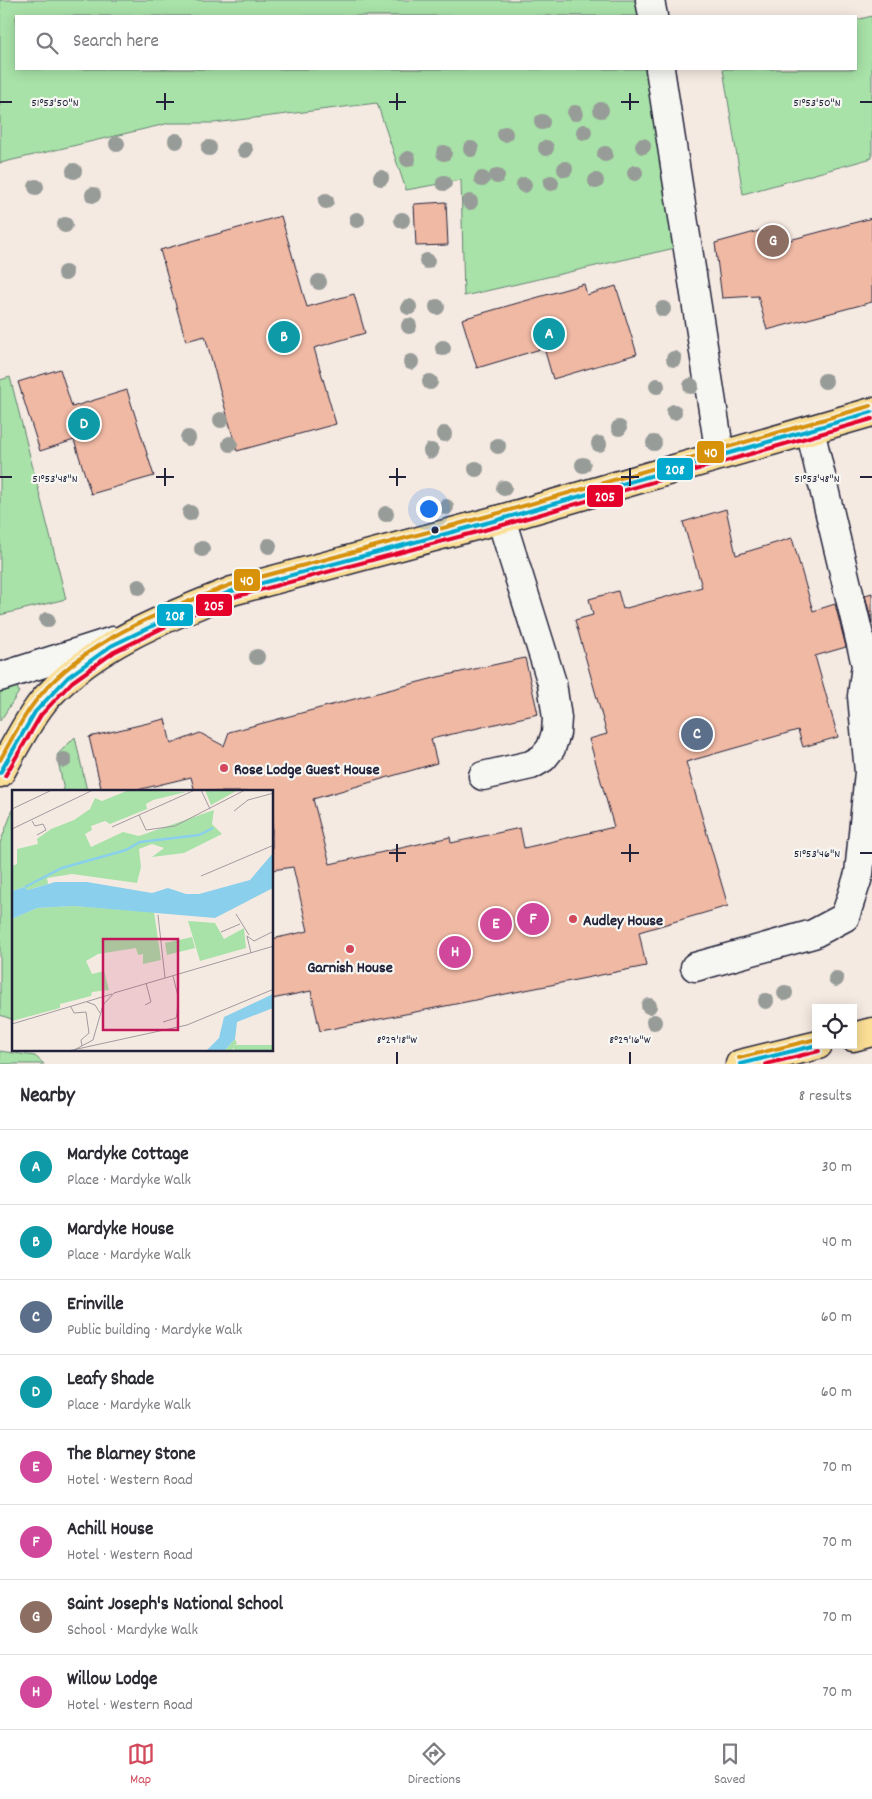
<!DOCTYPE html>
<meta charset="utf-8">
<style>
:root{--surface:#fff;--page:#f7f7f7;--text:#2b2b33;--muted:#7c7c81;--line:#e1e1e2;--accent:#d1495b}
body{margin:0;font-family:Dekko,sans-serif;background:var(--page);color:var(--text)}
.controls{position:absolute;right:15px;bottom:15px;display:grid;overflow:hidden;border-radius:0px;box-shadow:0 2px 12px #0003}
.controls button{width:45px;height:45px;display:grid;place-items:center;padding:0;border:0;border-bottom:1px solid var(--line);background:var(--surface);color:var(--text);font:25px sans-serif}
.you{position:absolute;left:428px;top:508px;width:18px;height:18px;margin:-12px;border:4px solid #fff;border-radius:50%;background:#1a73e8;box-shadow:0 0 0 8px #1a73e833}
.badge{display:grid;place-items:center;width:32px;height:32px;border-radius:50%;background:var(--accent);color:#fff;font-size:16px;font-weight:700}
.pin{position:absolute;translate:-50% -50%;border:2px solid #fff;box-shadow:0 1px 5px #0006}
.list{margin:0;padding:0;list-style:none}
h2{display:flex;justify-content:space-between;align-items:center;height:65px;margin:0;padding:0 20px;font-size:21px}
h2 small{font-size:16px;font-weight:400;color:var(--muted)}
.list li{display:grid;grid-template-columns:32px 1fr auto;gap:15px;align-items:center;box-sizing:border-box;height:75px;padding:0 20px;border-top:1px solid var(--line)}
.list b{display:block;font-size:19px;white-space:nowrap}
.list p{margin:0;font-size:16px;white-space:nowrap;color:var(--muted)}
.list em{font-size:16px;font-style:normal;color:var(--muted)}
.icon{flex:none;width:28px;height:28px;fill:none;stroke:currentColor;stroke-width:2;stroke-linecap:round;stroke-linejoin:round}
.map{position:relative;flex:none;width:872px;height:1064px;overflow:hidden}
.search{position:absolute;background:var(--surface);box-shadow:0 2px 12px #0003;left:15px;right:15px;top:15px;height:55px;display:flex;align-items:center;gap:12px;box-sizing:border-box;padding:0 18px;border-radius:0px;color:var(--muted);font-size:19px}
.sheet{height:665px;background:var(--surface)}
nav{display:flex;justify-content:space-around;align-items:center;box-sizing:border-box;height:70px;border-top:1px solid var(--line);background:var(--surface);font-size:14px;color:var(--muted)}
nav a{display:grid;justify-items:center;gap:2px}
nav .on{color:var(--accent)}
.map>svg:first-child{display:block}
.green{fill:#a8e2a8;stroke:#658272}
.building{fill:#f0b9a4;stroke:#22223b}
.lines{fill:none;stroke-linecap:round;stroke-linejoin:round}
.minor-casing{stroke:#22223b;stroke-width:31}
.highway-casing{stroke:#22223b;stroke-width:31}
.minor{stroke:#f6f6f2;stroke-width:28}
.highway{stroke:#fbdf96;stroke-width:28}
.bus-1-casing{stroke:#f6f6f2;stroke-width:8}
.bus-2-casing{stroke:#f6f6f2;stroke-width:8}
.bus-3-casing{stroke:#f6f6f2;stroke-width:8}
.bus-1{stroke:#00a9ce;stroke-width:4}
.bus-2{stroke:#e4002b;stroke-width:4}
.bus-3{stroke:#d79209;stroke-width:4}
.tree{fill:#979c98}
.ticks{fill:none;stroke:#22223b;stroke-width:2}
.bus-dot{fill:#22223b;stroke:#f6f6f2;stroke-width:2}
.poi-dot{fill:#d1495b;stroke:#f6f6f2;stroke-width:2}
.labels{text-anchor:middle;stroke-width:4.5;stroke-linejoin:round;paint-order:stroke}
.poi-label{font-size:16px;font-weight:bold;fill:#22223b;stroke:#f6f6f2;text-anchor:start}
.inset-river{fill:none;stroke:#8acfeb;stroke-width:2.5}
.inset-road{fill:none;stroke:#a19a9f;stroke-width:1}
.view{fill:#c2185b;fill-opacity:0.15;stroke:#c2185b;stroke-width:2.5}
.inset-edge{fill:none;stroke:#22223b;stroke-width:2.5}
.ticks-label{font-size:12px;text-anchor:middle;fill:#22223b;stroke:#f6f6f2;stroke-width:4.5;stroke-linejoin:round;paint-order:stroke}
.line-badge{stroke:#f6f6f2;stroke-width:2}
.badge-label{font-size:14px;text-anchor:middle;font-weight:bold;fill:#fff}
</style>
<div class="map">
<svg width="872" height="1064" viewBox="0 0 872 1064">
<rect width="100%" height="100%" fill="#f5eae2"/>
<filter id="ink" filterUnits="userSpaceOnUse"><feTurbulence type="fractalNoise" baseFrequency=".02" numOctaves="2"/><feDisplacementMap in="SourceGraphic" scale="10" xChannelSelector="R" yChannelSelector="G"/><feConvolveMatrix kernelMatrix="1 2 1 2 8 2 1 2 1" color-interpolation-filters="sRGB"/></filter>
<g filter="url(#ink)">
<g class="green">
<polygon points="0,0 638,0 641,16 16,16 16,69 648,69 675,248 464,296 461,180 406,190 377,103 214,123 170,123 0,163"/>
<polygon points="872,16 872,158 743,194 723,69 856,69 856,20"/>
<polygon points="10,377 66,599 0,615 0,380"/>
<polygon points="13,686 17,687 19,692 0,721 0,688"/>
<polygon points="75,737 87,791 64,791 57,755"/>
<polygon points="14,807 14,1020 0,1015 0,843"/>
<polygon points="0,1051 35,1056 44,1064 0,1064"/>
</g>
<g class="building">
<polygon points="446,202 448,245 416,246 414,204"/>
<polygon points="281,216 307,307 354,294 365,333 314,348 336,424 237,451 205,336 186,341 160,250"/>
<polygon points="872,218 872,302 767,330 758,296 722,298 715,243 777,226 782,242"/>
<polygon points="584,284 587,295 616,286 637,354 553,379 544,348 477,368 462,319"/>
<polygon points="60,369 72,407 127,390 154,476 91,494 74,440 40,451 18,382"/>
<polygon points="726,509 736,555 792,538 813,611 835,604 846,647 815,656 838,737 803,747 798,730 686,762 728,906 639,932 646,966 320,1031 311,991 272,999 272,939 308,931 293,867 272,870 272,792 195,792 191,777 129,792 102,792 89,737 165,719 171,744 200,733 224,746 229,732 438,677 525,658 538,714 431,739 437,763 313,799 330,864 450,837 451,843 520,828 524,848 614,827 589,739 607,734 575,620 593,615 589,599 618,591 623,609 702,587 683,522"/>
<polygon points="872,593 872,623 865,595"/>
</g>
<g class="lines">
<defs>
<g id="minor">
<polyline points="650,0 653,16"/>
<polyline points="660,69 720,455"/>
<polyline points="0,677 113,641"/>
<polyline points="483,776 531,765 543,758 551,748 556,733 557,718 552,683 501,519"/>
<polyline points="695,967 813,934 845,917 859,874 869,772 862,696 866,665 810,430"/>
</g>
<g id="highway">
<path d="M0 773C12 752 32 712 48 696 98 643 167 617 232 591L501 519 872 412"/>
<polyline points="853,1037 872,1032"/>
<polyline points="740,1064 818,1045"/>
</g>
</defs>
<use href="#minor" class="minor-casing"/>
<use href="#highway" class="highway-casing"/>
<use href="#minor" class="minor"/>
<use href="#highway" class="highway"/>
<defs>
<g id="bus-1">
<polyline points="0,773 35,712 68,677 111,646 183,611 232,591 501,519 872,412"/>
<polyline points="740,1064 817,1045"/>
</g>
<g id="bus-2">
<polyline points="5,776 41,715 72,682 114,652 185,617 234,597 503,525 872,419"/>
<polyline points="766,1064 819,1051"/>
</g>
<g id="bus-3">
<path d="M0 760C12 739 22 717 38 698 85 640 163 611 230 585L499 513 870 406"/>
<polyline points="739,1058 816,1039"/>
</g>
</defs>
<use href="#bus-1" class="bus-1-casing"/>
<use href="#bus-2" class="bus-2-casing"/>
<use href="#bus-3" class="bus-3-casing"/>
<use href="#bus-1" class="bus-1"/>
<use href="#bus-2" class="bus-2"/>
<use href="#bus-3" class="bus-3"/>
</g>
<g class="tree">
<circle cx="601" cy="110" r="8"/>
<circle cx="575" cy="113" r="8"/>
<circle cx="542" cy="122" r="8"/>
<circle cx="584" cy="132" r="8"/>
<circle cx="505" cy="134" r="8"/>
<circle cx="176" cy="141" r="8"/>
<circle cx="117" cy="144" r="8"/>
<circle cx="643" cy="146" r="8"/>
<circle cx="209" cy="148" r="8"/>
<circle cx="546" cy="148" r="8"/>
<circle cx="471" cy="149" r="8"/>
<circle cx="245" cy="150" r="8"/>
<circle cx="444" cy="153" r="8"/>
<circle cx="605" cy="154" r="8"/>
<circle cx="408" cy="159" r="8"/>
<circle cx="565" cy="169" r="8"/>
<circle cx="74" cy="171" r="8"/>
<circle cx="635" cy="173" r="8"/>
<circle cx="497" cy="176" r="8"/>
<circle cx="381" cy="178" r="8"/>
<circle cx="482" cy="179" r="8"/>
<circle cx="596" cy="181" r="8"/>
<circle cx="444" cy="183" r="8"/>
<circle cx="551" cy="183" r="8"/>
<circle cx="524" cy="185" r="8"/>
<circle cx="36" cy="187" r="8"/>
<circle cx="93" cy="195" r="8"/>
<circle cx="326" cy="201" r="8"/>
<circle cx="470" cy="202" r="8"/>
<circle cx="357" cy="220" r="8"/>
<circle cx="402" cy="220" r="8"/>
<circle cx="65" cy="225" r="8"/>
<circle cx="427" cy="261" r="8"/>
<circle cx="65" cy="273" r="8"/>
<circle cx="319" cy="282" r="8"/>
<circle cx="409" cy="307" r="8"/>
<circle cx="437" cy="307" r="8"/>
<circle cx="663" cy="309" r="8"/>
<circle cx="409" cy="326" r="8"/>
<circle cx="443" cy="348" r="8"/>
<circle cx="674" cy="359" r="8"/>
<circle cx="411" cy="362" r="8"/>
<circle cx="825" cy="381" r="8"/>
<circle cx="430" cy="382" r="8"/>
<circle cx="657" cy="386" r="8"/>
<circle cx="691" cy="386" r="8"/>
<circle cx="674" cy="412" r="8"/>
<circle cx="221" cy="420" r="8"/>
<circle cx="619" cy="428" r="8"/>
<circle cx="444" cy="434" r="8"/>
<circle cx="188" cy="438" r="8"/>
<circle cx="654" cy="443" r="8"/>
<circle cx="230" cy="444" r="8"/>
<circle cx="599" cy="444" r="8"/>
<circle cx="498" cy="446" r="8"/>
<circle cx="431" cy="451" r="8"/>
<circle cx="583" cy="465" r="8"/>
<circle cx="476" cy="469" r="8"/>
<circle cx="504" cy="488" r="8"/>
<circle cx="446" cy="507" r="8"/>
<circle cx="190" cy="513" r="8"/>
<circle cx="386" cy="514" r="8"/>
<circle cx="269" cy="546" r="8"/>
<circle cx="202" cy="549" r="8"/>
<circle cx="139" cy="587" r="8"/>
<circle cx="47" cy="620" r="8"/>
<circle cx="257" cy="657" r="8"/>
<circle cx="64" cy="760" r="8"/>
<circle cx="836" cy="979" r="8"/>
<circle cx="785" cy="993" r="8"/>
<circle cx="766" cy="1001" r="8"/>
<circle cx="649" cy="1006" r="8"/>
<circle cx="654" cy="1022" r="8"/>
</g>
</g>
<path class="ticks" d="M165 93V110M397 93V110M630 93V110M0 102H12M156 102H174M389 102H406M621 102H639M860 102H872M165 468V486M397 468V486M630 468V486M0 477H12M156 477H174M389 477H406M621 477H639M860 477H872M397 844V862M630 844V862M389 853H406M621 853H639M860 853H872M397 1052V1064M630 1052V1064"/>
<circle class="bus-dot" cx="435" cy="530" r="4.5"/>
<g class="poi-dot">
<circle cx="224" cy="768" r="5"/>
<circle cx="573" cy="919" r="5"/>
<circle cx="350" cy="949" r="5"/>
</g>
<g class="labels">
<g class="poi-label">
<text x="234" y="774">Rose Lodge Guest House</text>
<text x="583" y="925">Audley House</text>
<text x="350" y="972" text-anchor="middle">Garnish House</text>
</g>
</g>
<g transform="translate(12 790)">
<rect width="261" height="261" fill="#f5eae2"/>
<path d="M117 0 174 2 141 10 134 14 135 19 98 34 93 31 79 36 80 40 73 44 79 57 111 42 127 46 202 20 200 34 210 44 172 63 140 67 152 58 140 54 127 59 129 77 125 93 60 84 35 88 36 94 16 100 12 97 0 101V76L5 74V59L26 54 25 49 39 39 62 30 78 19 83 8 90 11ZM193 0H226L199 15ZM62 116 142 122 149 170 131 174V164L126 165 124 158 86 164 74 171 80 184 92 181 97 200 80 202 79 206 48 214V218L0 231V129L25 118ZM176 131 203 133 212 149 232 138 234 158 188 171ZM180 147 183 158 155 165 153 153ZM223 249 225 254 222 255H261V261H222V257L220 261H212Z" fill="#a8e2a8"/>
<path d="M261 63V98L203 128 62 116 25 118 0 129V101L12 97 16 100 43 92H75L140 103 156 98 174 104H187L238 90ZM261 204V218L225 232 223 249 212 261H194L207 248 212 227Z" fill="#8acfeb"/>
<path class="inset-river" d="M13 97 50 78 114 60 128 52 187 45 201 38"/>
<path class="inset-road" d="M189 0 198 19M0 19 40 0M222 21 236 10 262 3M127 25 134 40 163 36 233 0M20 31 23 36 31 34 34 40 25 45M100 37 183 0M0 39 81 0M189 86 262 55M224 124 237 145M146 125 153 188M209 142 228 134M239 163 235 146 242 151 262 141M75 212 83 215 88 223M133 215 139 212 134 193M59 217 62 223 74 222 77 243 69 250 70 256M151 232 164 228 165 224 166 206 161 186M0 234 100 204M62 260 81 250 91 215 102 203 262 156M56 261 175 235 262 199"/>
<path class="view" d="M91 149H166V240H91Z"/>
<rect width="261" height="261" class="inset-edge"/>
</g>
<g class="ticks-label">
<text x="55" y="106">51°53'50"N</text>
<text x="817" y="106">51°53'50"N</text>
<text x="55" y="482">51°53'48"N</text>
<text x="817" y="482">51°53'48"N</text>
<text x="817" y="857">51°53'46"N</text>
<text x="397" y="1043">8°29'18"W</text>
<text x="630" y="1043">8°29'16"W</text>
</g>
<g class="line-badge">
<rect x="696" y="440" width="29" height="24" rx="5" fill="#d79209"/>
<rect x="656" y="457" width="38" height="24" rx="5" fill="#00a9ce"/>
<rect x="586" y="484" width="38" height="24" rx="5" fill="#e4002b"/>
<rect x="233" y="568" width="28" height="24" rx="5" fill="#d79209"/>
<rect x="195" y="593" width="38" height="24" rx="5" fill="#e4002b"/>
<rect x="156" y="603" width="38" height="24" rx="5" fill="#00a9ce"/>
</g>
<g class="badge-label">
<text x="711" y="457">40</text>
<text x="675" y="474">208</text>
<text x="605" y="501">205</text>
<text x="247" y="585">40</text>
<text x="214" y="610">205</text>
<text x="175" y="620">208</text>
</g>
</svg>
<div class="controls">
<button><svg class="icon" aria-label="locate" viewBox="0 0 24 24"><circle cx="12" cy="12" r="6"/><path d="M12 2v4M12 18v4M2 12h4M18 12h4"/></svg></button>
</div>
<div class="you"></div>
<div class="pin badge" style="left:549px;top:334px;background:#0f9aa8">A</div>
<div class="pin badge" style="left:284px;top:337px;background:#0f9aa8">B</div>
<div class="pin badge" style="left:697px;top:734px;background:#5c6f8a">C</div>
<div class="pin badge" style="left:84px;top:424px;background:#0f9aa8">D</div>
<div class="pin badge" style="left:496px;top:924px;background:#d1479c">E</div>
<div class="pin badge" style="left:533px;top:919px;background:#d1479c">F</div>
<div class="pin badge" style="left:773px;top:241px;background:#8d6e63">G</div>
<div class="pin badge" style="left:455px;top:952px;background:#d1479c">H</div>
<div class="search"><svg class="icon" aria-label="search" viewBox="0 0 24 24"><circle cx="10" cy="10" r="6"/><path d="M15 15l6 6"/></svg>Search here</div>
</div>
<section class="sheet">
<h2>Nearby<small>8 results</small></h2>
<ul class="list">
<li><span class="badge" style="background:#0f9aa8">A</span><div><b>Mardyke Cottage</b><p>Place · Mardyke Walk</p></div><em>30 m</em></li>
<li><span class="badge" style="background:#0f9aa8">B</span><div><b>Mardyke House</b><p>Place · Mardyke Walk</p></div><em>40 m</em></li>
<li><span class="badge" style="background:#5c6f8a">C</span><div><b>Erinville</b><p>Public building · Mardyke Walk</p></div><em>60 m</em></li>
<li><span class="badge" style="background:#0f9aa8">D</span><div><b>Leafy Shade</b><p>Place · Mardyke Walk</p></div><em>60 m</em></li>
<li><span class="badge" style="background:#d1479c">E</span><div><b>The Blarney Stone</b><p>Hotel · Western Road</p></div><em>70 m</em></li>
<li><span class="badge" style="background:#d1479c">F</span><div><b>Achill House</b><p>Hotel · Western Road</p></div><em>70 m</em></li>
<li><span class="badge" style="background:#8d6e63">G</span><div><b>Saint Joseph's National School</b><p>School · Mardyke Walk</p></div><em>70 m</em></li>
<li><span class="badge" style="background:#d1479c">H</span><div><b>Willow Lodge</b><p>Hotel · Western Road</p></div><em>70 m</em></li>
</ul>
</section>
<nav>
<a class="on"><svg class="icon" aria-label="map" viewBox="0 0 24 24"><path d="M3 6l6-2 6 2 6-2v14l-6 2-6-2-6 2zM9 4v14M15 6v14"/></svg>Map</a>
<a><svg class="icon" aria-label="directions" viewBox="0 0 24 24"><path d="M12 3l9 9-9 9-9-9zM9 14v-3h6M13 9l2 2-2 2"/></svg>Directions</a>
<a><svg class="icon" aria-label="saved" viewBox="0 0 24 24"><path d="M7 4h10v16l-5-4-5 4z"/></svg>Saved</a>
</nav>
